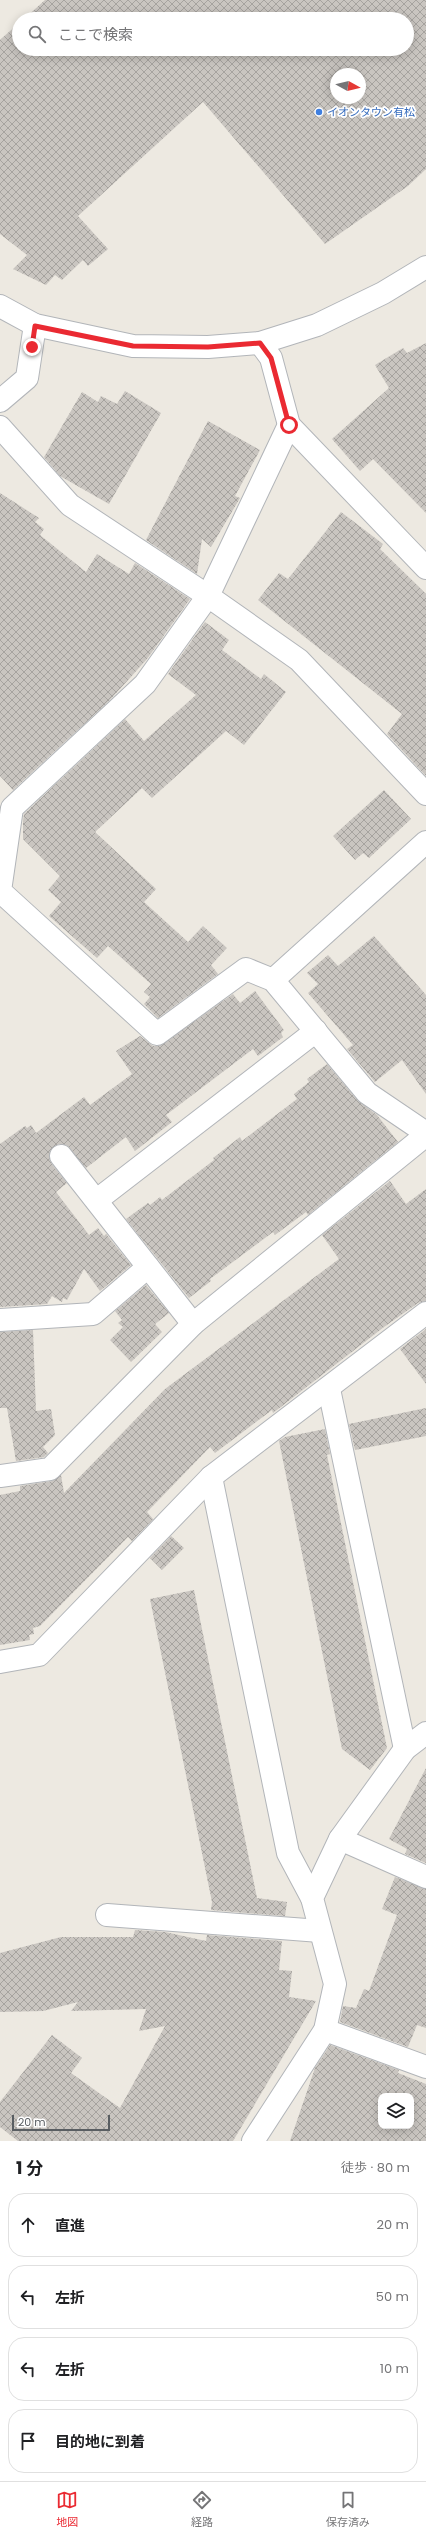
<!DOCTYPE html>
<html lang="ja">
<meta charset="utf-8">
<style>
:root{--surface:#fff;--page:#f2f2f2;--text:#202124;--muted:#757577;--line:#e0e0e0;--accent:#ea2a32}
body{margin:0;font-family:Poppins,"Noto Sans JP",sans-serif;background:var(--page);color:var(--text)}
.controls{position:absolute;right:12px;bottom:12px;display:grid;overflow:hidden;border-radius:8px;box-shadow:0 2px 10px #0003}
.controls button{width:36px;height:36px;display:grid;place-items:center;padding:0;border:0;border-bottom:1px solid var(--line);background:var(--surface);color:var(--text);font:20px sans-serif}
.compass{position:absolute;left:330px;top:68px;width:36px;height:36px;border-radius:50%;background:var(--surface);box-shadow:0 2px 10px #0003;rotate:98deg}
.scale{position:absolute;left:12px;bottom:10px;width:98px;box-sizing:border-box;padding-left:4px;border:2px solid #595e62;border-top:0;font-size:11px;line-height:14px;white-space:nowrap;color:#595e62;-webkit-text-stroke:3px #fff;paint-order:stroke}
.stop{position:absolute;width:12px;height:12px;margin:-9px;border:3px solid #ea2a32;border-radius:50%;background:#fff}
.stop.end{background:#ea2a32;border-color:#fff;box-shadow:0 1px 4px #0008}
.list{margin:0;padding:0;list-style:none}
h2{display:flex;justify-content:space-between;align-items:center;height:52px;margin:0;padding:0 16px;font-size:17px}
h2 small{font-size:13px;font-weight:400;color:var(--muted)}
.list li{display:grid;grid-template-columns:26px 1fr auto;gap:12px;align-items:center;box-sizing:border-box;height:64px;margin:0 8px 8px;padding:0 8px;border:1px solid var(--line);border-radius:16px}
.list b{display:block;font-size:15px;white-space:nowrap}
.list em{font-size:13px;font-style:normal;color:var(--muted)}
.icon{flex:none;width:22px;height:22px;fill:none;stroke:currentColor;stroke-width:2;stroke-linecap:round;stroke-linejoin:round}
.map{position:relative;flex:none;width:426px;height:2141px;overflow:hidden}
.search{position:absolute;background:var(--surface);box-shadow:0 2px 10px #0003;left:12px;right:12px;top:12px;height:44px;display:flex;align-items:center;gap:10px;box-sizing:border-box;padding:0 14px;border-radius:22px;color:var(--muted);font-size:15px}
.sheet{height:340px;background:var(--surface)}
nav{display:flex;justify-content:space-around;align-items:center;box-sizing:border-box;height:56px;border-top:1px solid var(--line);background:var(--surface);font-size:11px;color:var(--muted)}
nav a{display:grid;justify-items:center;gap:2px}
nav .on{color:var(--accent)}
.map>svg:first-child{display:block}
.building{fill:url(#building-cross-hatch);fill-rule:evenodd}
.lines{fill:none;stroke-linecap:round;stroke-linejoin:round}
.minor-casing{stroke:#b2b5b9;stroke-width:24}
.minor{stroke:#fff;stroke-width:22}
.route{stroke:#ea2a32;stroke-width:5}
.shop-dot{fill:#3f7fe0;stroke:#fff;stroke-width:1.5}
.labels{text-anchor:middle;stroke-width:3.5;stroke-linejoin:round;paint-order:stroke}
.shop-label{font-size:11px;fill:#366cbe;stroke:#fff;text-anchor:start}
</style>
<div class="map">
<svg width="426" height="2141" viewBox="0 0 426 2141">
<defs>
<pattern id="building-cross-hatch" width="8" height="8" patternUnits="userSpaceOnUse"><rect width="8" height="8" fill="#c9c5c0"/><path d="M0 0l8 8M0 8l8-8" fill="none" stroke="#a6a39f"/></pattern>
</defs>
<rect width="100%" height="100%" fill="#ede9e1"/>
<g class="building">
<path d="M45 0H426V169L408 186 325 244 203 102 78 216 108 249 88 266 83 260 62 280 55 275 46 285 13 269 27 255 0 234V40L19 23V49H407V19H24ZM336 74H360V98H336Z"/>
<polygon points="426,343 426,513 373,459 360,471 332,439 389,388 375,365 403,348 407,353"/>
<polygon points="125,391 161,413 109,504 60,476 44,457 82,392 98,402 101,396 117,404"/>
<polygon points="208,421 260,450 235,496 240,498 211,547 202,539 197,574 146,540"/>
<polygon points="0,493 39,518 35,522 44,529 40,535 86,572 97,554 129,574 135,563 190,599 147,659 109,701 13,790 0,776"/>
<polygon points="341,512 383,544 380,549 426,594 426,776 387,734 402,714 258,600 279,573 288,579"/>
<polygon points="205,622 229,640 222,650 261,679 264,674 286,692 244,745 226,731 152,798 142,788 95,832 156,889 144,902 188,942 203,926 227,948 211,965 218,974 158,1018 144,1004 150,997 144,992 151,984 108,946 97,958 49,916 61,902 48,890 60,876 23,839 23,821 24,814 125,719 144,741 196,695 168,674"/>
<polygon points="384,790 411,819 369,858 363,853 355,860 333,836"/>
<polygon points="374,936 426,995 426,1094 402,1060 375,1082 347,1049 353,1045 308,993 318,984 307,973 328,955 338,966"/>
<polygon points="255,991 284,1030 281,1033 283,1037 258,1056 253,1049 166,1115 172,1122 135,1151 126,1137 86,1168 66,1145 59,1144 50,1151 51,1163 67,1183 56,1192 89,1235 98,1228 104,1236 106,1234 131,1265 100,1291 84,1269 67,1300 63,1298 62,1302 52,1296 47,1304 0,1307 0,1144 25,1126 27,1128 31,1125 36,1133 84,1097 90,1105 132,1074 116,1051 140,1036 153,1046 159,1046 233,994 240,1003"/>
<polygon points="327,1064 358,1101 377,1115 398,1142 308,1215 306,1212 275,1235 273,1232 210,1279 211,1281 189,1298 126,1219 148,1203 150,1205 160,1197 162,1200 214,1160 213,1158 240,1137 242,1141 297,1099 294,1094 309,1082 307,1079"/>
<polygon points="390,1181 406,1204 426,1189 426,1301 418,1303 384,1327 273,1413 272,1410 215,1453 210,1447 147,1512 153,1519 132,1541 128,1537 40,1626 33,1628 34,1634 29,1635 30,1640 0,1645 0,1495 20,1491 20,1486 52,1481 61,1475 64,1493 165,1389 339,1259 322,1235"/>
<polygon points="146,1285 169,1313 155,1324 162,1332 131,1362 110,1340 123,1327 118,1323 122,1320 115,1311"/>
<polygon points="426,1329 426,1384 400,1349"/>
<polygon points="33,1330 36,1411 51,1409 55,1435 43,1447 48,1453 44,1457 16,1461 7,1408 0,1408 0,1332"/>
<polygon points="426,1408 426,1436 355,1450 349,1424"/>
<polygon points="325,1429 330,1454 327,1455 387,1748 370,1770 342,1749 279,1441 285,1437"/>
<polygon points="171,1536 184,1548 162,1570 150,1558"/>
<polygon points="194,1590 257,1898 287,1902 285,1916 211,1910 212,1902 150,1599"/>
<polygon points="426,1768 426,1863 405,1854 407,1849 389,1839"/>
<polygon points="395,1877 426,1889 426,2028 417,2025 408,2047 340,2022 343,2006 356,2008 364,1989 369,1991 397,1915 382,1909"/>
<polygon points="135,1930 165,1932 206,1941 207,1935 282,1941 279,1970 292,1971 289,1997 316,2001 233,2141 18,2141 0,2127 0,2102 52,2035 82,2058 71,2073 120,2108 165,2026 139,2031 146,2009 71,2011 78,2002 43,2011 0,2012 0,1953 61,1937 133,1937"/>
<path d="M330 2045 399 2070 398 2073 426 2084V2141H290L315 2068ZM381 2096H411V2126H381Z"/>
</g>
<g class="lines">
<defs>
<g id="minor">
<polyline points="0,306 35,325 133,346 208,347 260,343 317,325 383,293 426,267"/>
<polyline points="260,343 271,358 289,425 426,568"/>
<polyline points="0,401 27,378 35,325"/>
<polyline points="289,425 208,596 145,684 12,808 0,891 157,1034 246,969 273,980 367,1093 426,1133"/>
<polyline points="0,427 70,505 208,596 299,660 426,794"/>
<polyline points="273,980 426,842"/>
<polyline points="61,1156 193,1324"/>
<polyline points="97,1200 316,1031"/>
<polyline points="0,1320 93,1314 148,1267"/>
<polyline points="329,1389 405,1749"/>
<polyline points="0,1476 50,1469 193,1324 426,1135"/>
<polyline points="211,1477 288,1853 312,1898"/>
<polyline points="0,1662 39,1655 211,1477 426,1313"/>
<polyline points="340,1839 426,1877"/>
<polyline points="107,1915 320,1931"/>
<polyline points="325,2030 426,2067"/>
<polyline points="253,2141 325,2030 335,1984 312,1898 340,1839 405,1749 426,1733"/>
</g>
</defs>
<use href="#minor" class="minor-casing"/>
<use href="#minor" class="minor"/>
</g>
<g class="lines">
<polyline class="route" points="32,347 35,326 133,346 208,347 260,343 271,358 289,425"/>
</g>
<circle class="shop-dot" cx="319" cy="112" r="4"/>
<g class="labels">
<g class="shop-label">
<text x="327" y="116">イオンタウン有松</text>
</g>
</g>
</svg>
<div class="controls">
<button><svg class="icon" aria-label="layers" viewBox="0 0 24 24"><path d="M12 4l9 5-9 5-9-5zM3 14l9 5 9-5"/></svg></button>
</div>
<svg class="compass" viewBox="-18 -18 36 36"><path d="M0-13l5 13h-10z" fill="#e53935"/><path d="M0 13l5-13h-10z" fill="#757577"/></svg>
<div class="scale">20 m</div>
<div class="stop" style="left:289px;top:425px"></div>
<div class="stop end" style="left:32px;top:347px"></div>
<div class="search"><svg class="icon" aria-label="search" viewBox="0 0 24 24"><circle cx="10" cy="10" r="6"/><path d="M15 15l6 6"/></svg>ここで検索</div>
</div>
<section class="sheet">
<h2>1 分<small>徒歩 · 80 m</small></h2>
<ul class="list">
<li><svg class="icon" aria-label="ahead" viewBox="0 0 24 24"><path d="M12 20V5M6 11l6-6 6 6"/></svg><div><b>直進</b></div><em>20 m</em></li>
<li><svg class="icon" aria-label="left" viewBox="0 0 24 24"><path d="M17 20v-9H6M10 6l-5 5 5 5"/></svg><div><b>左折</b></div><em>50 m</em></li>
<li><svg class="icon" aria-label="left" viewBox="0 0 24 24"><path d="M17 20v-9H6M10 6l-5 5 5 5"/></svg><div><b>左折</b></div><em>10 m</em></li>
<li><svg class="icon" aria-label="arrive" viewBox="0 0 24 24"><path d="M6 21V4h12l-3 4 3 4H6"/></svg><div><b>目的地に到着</b></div></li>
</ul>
</section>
<nav>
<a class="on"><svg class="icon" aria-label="map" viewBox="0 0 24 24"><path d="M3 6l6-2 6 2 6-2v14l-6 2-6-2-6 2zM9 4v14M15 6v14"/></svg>地図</a>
<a><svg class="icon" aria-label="directions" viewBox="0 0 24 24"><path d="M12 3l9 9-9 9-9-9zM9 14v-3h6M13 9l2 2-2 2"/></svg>経路</a>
<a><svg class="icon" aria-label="saved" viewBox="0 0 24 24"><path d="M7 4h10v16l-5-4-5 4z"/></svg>保存済み</a>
</nav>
